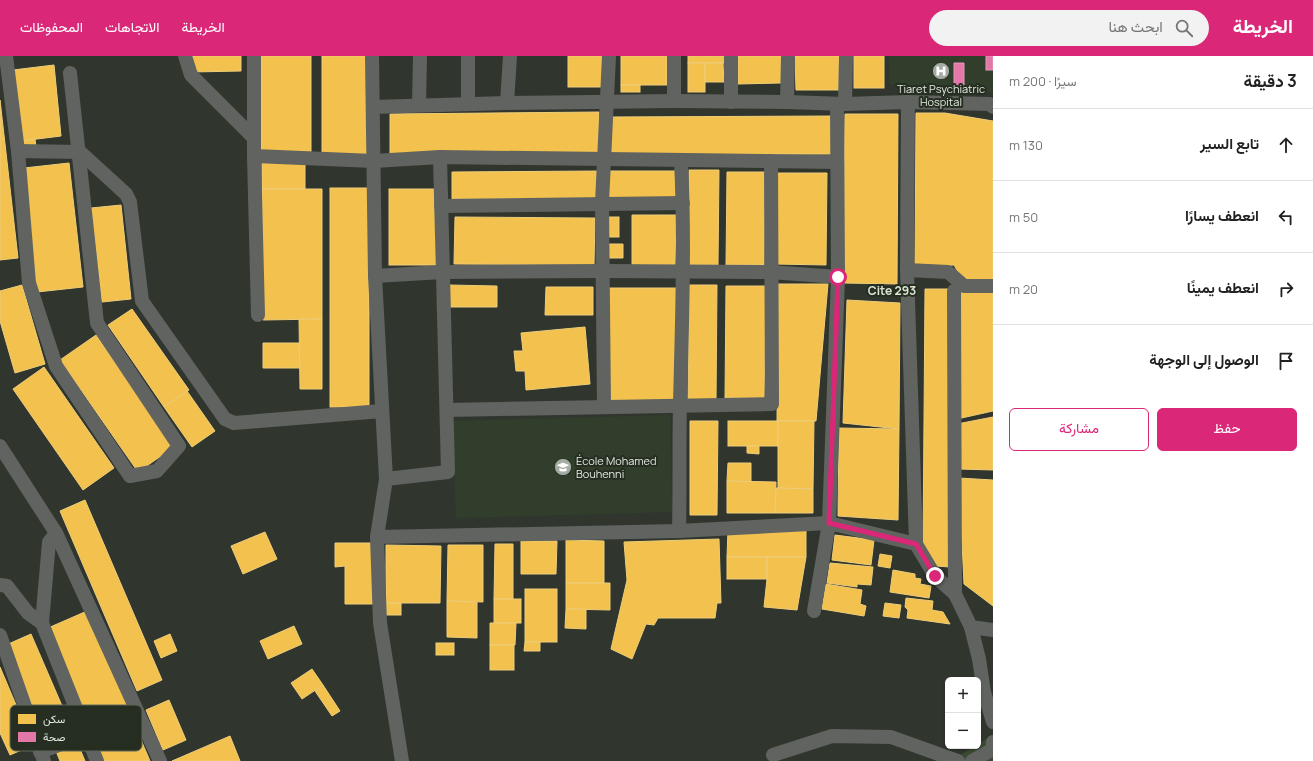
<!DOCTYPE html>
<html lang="ar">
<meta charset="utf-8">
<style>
:root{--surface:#fff;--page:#f2f2f2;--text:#222;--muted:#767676;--line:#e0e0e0;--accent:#db2777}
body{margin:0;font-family:Manrope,Vazirmatn,sans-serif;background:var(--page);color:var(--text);direction:rtl}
.controls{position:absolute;right:12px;bottom:12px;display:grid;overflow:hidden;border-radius:6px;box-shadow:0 1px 3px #0004}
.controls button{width:36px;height:36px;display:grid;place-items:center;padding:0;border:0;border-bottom:1px solid var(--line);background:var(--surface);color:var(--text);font:20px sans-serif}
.stop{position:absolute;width:12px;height:12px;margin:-9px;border:3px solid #db2777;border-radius:50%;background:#fff}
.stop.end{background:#db2777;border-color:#fff;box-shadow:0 1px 4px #0008}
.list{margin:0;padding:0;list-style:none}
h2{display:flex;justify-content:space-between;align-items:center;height:52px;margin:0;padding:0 16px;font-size:17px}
h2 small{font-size:13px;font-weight:400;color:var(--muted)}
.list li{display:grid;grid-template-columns:26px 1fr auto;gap:12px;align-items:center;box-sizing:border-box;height:72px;padding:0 16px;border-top:1px solid var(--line)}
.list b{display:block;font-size:15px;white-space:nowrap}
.list em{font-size:13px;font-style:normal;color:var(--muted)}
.actions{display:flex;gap:8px;padding:12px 16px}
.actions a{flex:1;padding:9px 0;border:1px solid var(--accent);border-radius:6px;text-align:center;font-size:14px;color:var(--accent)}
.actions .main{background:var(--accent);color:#fff}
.icon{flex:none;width:22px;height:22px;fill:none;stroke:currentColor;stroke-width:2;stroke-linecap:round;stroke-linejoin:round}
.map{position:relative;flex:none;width:993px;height:705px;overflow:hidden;direction:ltr}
header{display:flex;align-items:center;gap:24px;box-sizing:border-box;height:56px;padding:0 20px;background:var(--accent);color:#fff}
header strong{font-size:19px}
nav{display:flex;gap:22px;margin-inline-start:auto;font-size:14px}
.search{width:280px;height:36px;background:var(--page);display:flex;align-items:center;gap:10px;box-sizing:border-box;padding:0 14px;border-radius:22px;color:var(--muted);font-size:15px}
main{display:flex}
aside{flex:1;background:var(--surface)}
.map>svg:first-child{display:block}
.built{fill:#323e2c}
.green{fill:#394a32}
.homes{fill:#f2c14e;stroke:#eecd7a}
.health{fill:#e377a8;stroke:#e39ab9}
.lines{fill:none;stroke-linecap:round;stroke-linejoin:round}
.street{stroke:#60635f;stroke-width:14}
.route{stroke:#db2777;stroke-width:5}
.labels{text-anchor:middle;stroke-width:4;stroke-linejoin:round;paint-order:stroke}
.poi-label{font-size:11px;fill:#e3eae1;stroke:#252e21}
.neighbourhood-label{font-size:12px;font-weight:bold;fill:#d9e5d4;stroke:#252e21}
.key{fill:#252e21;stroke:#5e665b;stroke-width:1}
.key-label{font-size:11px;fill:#e3eae1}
</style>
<header>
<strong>الخريطة</strong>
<div class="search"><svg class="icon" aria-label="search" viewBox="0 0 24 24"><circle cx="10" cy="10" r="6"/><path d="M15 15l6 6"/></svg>ابحث هنا</div>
<nav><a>الخريطة</a><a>الاتجاهات</a><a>المحفوظات</a></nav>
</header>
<main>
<aside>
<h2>3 دقيقة<small>سيرًا · 200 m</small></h2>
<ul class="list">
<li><svg class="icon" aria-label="ahead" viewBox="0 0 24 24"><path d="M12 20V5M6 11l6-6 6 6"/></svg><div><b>تابع السير</b></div><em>130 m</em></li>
<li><svg class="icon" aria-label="left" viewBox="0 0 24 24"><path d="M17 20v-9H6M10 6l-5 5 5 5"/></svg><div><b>انعطف يسارًا</b></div><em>50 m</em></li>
<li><svg class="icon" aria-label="right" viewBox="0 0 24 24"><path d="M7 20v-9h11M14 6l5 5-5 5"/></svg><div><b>انعطف يمينًا</b></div><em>20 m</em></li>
<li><svg class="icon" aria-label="arrive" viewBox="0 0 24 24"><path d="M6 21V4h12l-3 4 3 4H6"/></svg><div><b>الوصول إلى الوجهة</b></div></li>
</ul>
<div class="actions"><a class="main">حفظ</a><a>مشاركة</a></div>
</aside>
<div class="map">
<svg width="993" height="705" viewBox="0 0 993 705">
<rect width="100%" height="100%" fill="#30362e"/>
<g class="built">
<polygon points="889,0 993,0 993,37 890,29"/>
<polygon points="670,359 672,456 456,462 453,365"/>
</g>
<polygon class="green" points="993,679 993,705 951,705 975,690 978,690 978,688"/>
<g class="homes">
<polygon points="192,0 241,0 241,15 192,16"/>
<rect x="261" y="0" width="50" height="98"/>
<polygon points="322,0 368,0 369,101 322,101"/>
<rect x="568" y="0" width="35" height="31"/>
<rect x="621" y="0" width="46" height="29"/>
<rect x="688" y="0" width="38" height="7"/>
<polygon points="738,0 781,0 781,27 738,28"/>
<polygon points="795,0 839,0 839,34 796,34"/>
<rect x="854" y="0" width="30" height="32"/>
<rect x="688" y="7" width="17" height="29"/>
<polygon points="705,7 723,7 724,26 705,26"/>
<polygon points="54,9 61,80 21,85 13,14"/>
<rect x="621" y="29" width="19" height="7"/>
<polygon points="0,44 18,202 0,204"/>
<polygon points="599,56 599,99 390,100 390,58"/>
<polygon points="916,57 945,57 993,65 993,225 962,223 954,209 915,211"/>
<polygon points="845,58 898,58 897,228 843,227"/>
<polygon points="833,60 833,98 609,99 608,61"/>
<polygon points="35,83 36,91 22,93 21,85"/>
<polygon points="69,107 83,231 37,236 24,112"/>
<rect x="262" y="107" width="43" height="26"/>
<polygon points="689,114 719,114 718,209 688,209"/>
<polygon points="598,115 598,142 452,143 452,116"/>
<rect x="609" y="115" width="69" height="27"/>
<polygon points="727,116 765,116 764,209 726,209"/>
<polygon points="776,117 827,117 826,209 775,208"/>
<rect x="330" y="132" width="39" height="219"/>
<polygon points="262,133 322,133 322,263 263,264"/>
<rect x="389" y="133" width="47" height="76"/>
<polygon points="121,149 131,243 102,246 91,152"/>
<polygon points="632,159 676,159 675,209 632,209"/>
<polygon points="455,161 595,162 594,209 454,208"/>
<rect x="603" y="161" width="16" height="20"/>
<polygon points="609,188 623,188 623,202 608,202"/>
<polygon points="778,228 828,228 816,365 777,365"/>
<polygon points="22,229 45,308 15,317 0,265 0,235"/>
<polygon points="449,229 497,230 497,251 449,251"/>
<polygon points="689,229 717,229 716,344 688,344"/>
<polygon points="726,230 766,230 764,342 725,342"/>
<polygon points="546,231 593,231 593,259 545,259"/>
<polygon points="609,232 678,232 677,348 607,347"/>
<polygon points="925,233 951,233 950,511 935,510 935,505 929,504 923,495"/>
<polygon points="956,236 992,236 993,238 993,355 957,363"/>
<polygon points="847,244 900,247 899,373 843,367"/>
<polygon points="132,253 189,334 164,351 108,269"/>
<polygon points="299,263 322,263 322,333 300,333"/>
<polygon points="585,271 590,328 526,334 525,315 516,315 514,295 523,295 521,277"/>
<polygon points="96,279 174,391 138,416 60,304"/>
<polygon points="263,287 299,287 300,312 263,312"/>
<polygon points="44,311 114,412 83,434 13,333"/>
<polygon points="187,335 215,375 192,391 164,351"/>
<polygon points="993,361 993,414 958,413 957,368"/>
<polygon points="690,365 718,365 717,459 690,459"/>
<rect x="728" y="365" width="50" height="25"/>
<polygon points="778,365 814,365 813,433 778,432"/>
<polygon points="839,372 899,373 898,464 838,460"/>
<polygon points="747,390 759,390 759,398 747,397"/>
<polygon points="728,407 751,407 751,426 727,425"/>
<polygon points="959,422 993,424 993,550 964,528"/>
<polygon points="727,425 776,426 775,457 727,457"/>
<polygon points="776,432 813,433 813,457 775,457"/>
<polygon points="85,444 162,624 137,635 60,455"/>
<polygon points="728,473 806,473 806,501 727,501"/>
<polygon points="265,476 277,503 243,518 231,490"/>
<polygon points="835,479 874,484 871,509 832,504"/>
<polygon points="719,483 721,547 717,547 715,562 658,562 654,569 646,568 632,603 611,593 627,524 624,486"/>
<polygon points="566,484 604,485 604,527 566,527"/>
<polygon points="521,485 557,485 556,518 521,518"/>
<polygon points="335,487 374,487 373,548 345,548 345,510 335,511"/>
<polygon points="495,488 513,488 513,543 494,543"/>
<polygon points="386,489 441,490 440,547 386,547"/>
<polygon points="448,489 483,489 483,546 447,545"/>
<polygon points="880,498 892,500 890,512 878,510"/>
<rect x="727" y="501" width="40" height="22"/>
<polygon points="767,501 806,501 797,554 764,551 767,523"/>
<polygon points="830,507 873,511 871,529 857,528 857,531 827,527"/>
<polygon points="893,514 915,518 915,522 921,523 920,528 931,530 929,542 890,536"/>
<polygon points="566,527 610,527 610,554 566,553"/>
<polygon points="826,528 862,534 860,548 866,550 864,560 822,553"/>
<rect x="525" y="533" width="32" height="53"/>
<polygon points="906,542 933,545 932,554 943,556 950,568 907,562 908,554 905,551"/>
<rect x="494" y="543" width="27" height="24"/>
<polygon points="447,545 477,546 477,582 447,581"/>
<rect x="386" y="547" width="15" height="12"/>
<polygon points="885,547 901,549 899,562 883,560"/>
<polygon points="566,553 586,553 586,573 565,572"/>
<polygon points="87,555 128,651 89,668 48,572"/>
<polygon points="490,567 516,567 515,589 490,589"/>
<polygon points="294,570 302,588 268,603 260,585"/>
<polygon points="31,578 72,673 47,683 6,589"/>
<polygon points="170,578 177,595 161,602 154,585"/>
<polygon points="525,586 540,586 540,595 524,595"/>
<rect x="436" y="587" width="18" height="12"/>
<rect x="490" y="589" width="24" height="25"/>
<polygon points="0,611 33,689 10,699 0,677"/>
<polygon points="312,613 323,629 302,643 291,627"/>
<polygon points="323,629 340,655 332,660 315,635"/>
<polygon points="169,644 186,684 163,694 146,654"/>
<polygon points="132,663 150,705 101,705 91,681"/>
<polygon points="230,680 240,705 172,705"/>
<polygon points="77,686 85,705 60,705 56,695"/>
</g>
<g class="health">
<rect x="986" y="0" width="7" height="14"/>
<polygon points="954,7 964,7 964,36 954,37"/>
</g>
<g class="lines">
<g class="street">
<polyline points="6,0 18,95 29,227 56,310 130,420 157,415 179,390 97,267 70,17"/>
<polyline points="185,0 191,19 254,82"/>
<polyline points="254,0 254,100 258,259"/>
<polyline points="372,0 375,220 386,423 377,481 380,567 402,705"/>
<polyline points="468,0 468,48"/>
<polyline points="674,0 674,45"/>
<polyline points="731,46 731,0"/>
<polyline points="787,46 788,0"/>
<polyline points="908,46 907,214 916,488"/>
<polyline points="507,47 510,0"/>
<polyline points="845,48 846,0"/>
<polyline points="419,49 420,0"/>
<polyline points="373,51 507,47 674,45 787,46 845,48 908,46 989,48 993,51"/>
<polyline points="18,95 80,96 126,138 130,146 142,245 225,363 234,367 382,355"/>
<polyline points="254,100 374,105 440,101 837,106"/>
<polyline points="441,150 683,147"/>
<polyline points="907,214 948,216 964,230 993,230"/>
<polyline points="375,220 443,216 603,215 770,216 838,221"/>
<polyline points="954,235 955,538"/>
<polyline points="604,351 602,147 609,0"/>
<polyline points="447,354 772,348 771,105"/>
<polyline points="0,390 56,477 49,486 42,567 97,705"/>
<polyline points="386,423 448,416 440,101"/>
<path d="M679 475C680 433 679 390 680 348 682 266 685 185 681 104"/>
<polyline points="377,481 679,475 829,467 916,488 935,520 955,538 971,571 993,574"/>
<polyline points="0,529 7,530 28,557 42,567"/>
<polyline points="814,555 829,467 838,221 837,48"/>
<polyline points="971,571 979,603 984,636 993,666"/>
<polyline points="0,579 44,705"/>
<polyline points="137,655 160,705"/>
<polyline points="40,696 86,679 137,655 56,477"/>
<polyline points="773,699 832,680 891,681 958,705"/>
<polyline points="972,705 993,693 993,686"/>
</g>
</g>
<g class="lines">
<polyline class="route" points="838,221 829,467 916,488 935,520"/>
</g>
<defs>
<symbol id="hospital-disc" viewBox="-11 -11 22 22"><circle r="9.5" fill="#a4aba2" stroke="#252e21"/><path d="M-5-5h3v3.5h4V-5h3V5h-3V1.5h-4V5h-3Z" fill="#fff"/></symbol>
<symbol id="school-disc" viewBox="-11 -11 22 22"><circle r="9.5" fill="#a4aba2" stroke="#252e21"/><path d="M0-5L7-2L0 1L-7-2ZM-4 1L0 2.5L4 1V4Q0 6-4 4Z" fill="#fff"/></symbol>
</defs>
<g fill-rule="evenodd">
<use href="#hospital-disc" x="931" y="5" width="20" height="20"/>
<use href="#school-disc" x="553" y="401" width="20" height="20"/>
</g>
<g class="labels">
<g class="poi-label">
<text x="941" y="37">Tiaret Psychiatric<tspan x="941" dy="13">Hospital</tspan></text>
<text x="576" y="409" text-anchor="start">École Mohamed<tspan x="576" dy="13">Bouhenni</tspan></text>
</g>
<g class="neighbourhood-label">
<text x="892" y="239">Cite 293</text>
</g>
</g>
<rect x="10" y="649" width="132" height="46" rx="6" class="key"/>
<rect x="18" y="658" width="18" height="10" fill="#f2c14e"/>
<rect x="18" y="676" width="18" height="10" fill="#e377a8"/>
<g class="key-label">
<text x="43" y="667">سكن</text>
<text x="43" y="685">صحة</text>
</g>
</svg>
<div class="controls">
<button>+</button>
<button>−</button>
</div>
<div class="stop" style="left:838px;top:221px"></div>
<div class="stop end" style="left:935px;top:520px"></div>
</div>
</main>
